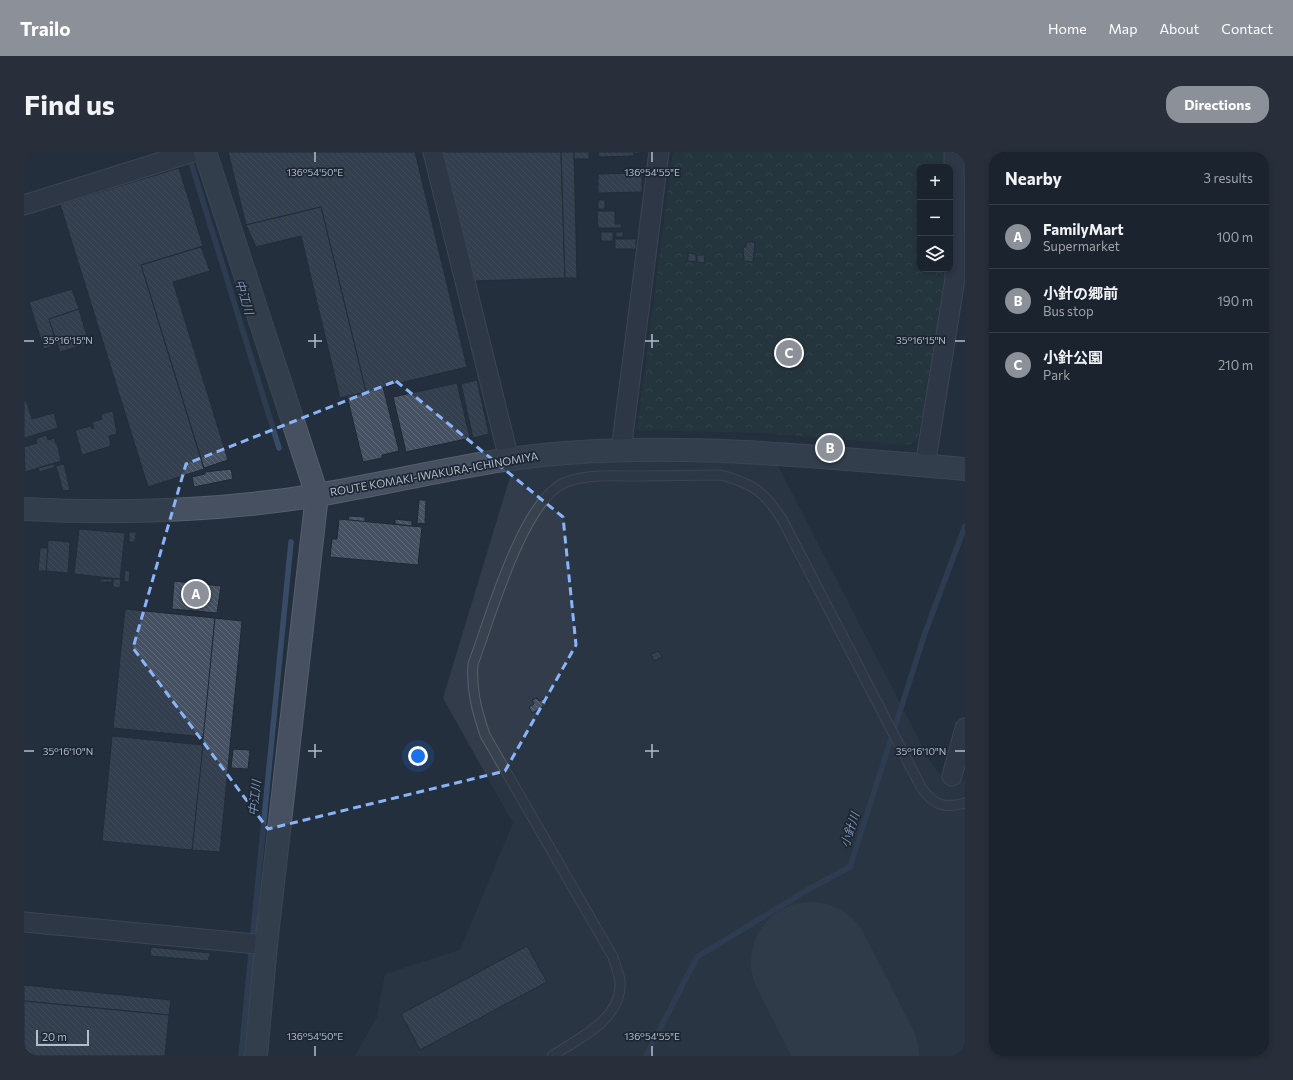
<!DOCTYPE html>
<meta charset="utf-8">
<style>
:root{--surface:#1b232e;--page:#282f3a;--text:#f1f3f6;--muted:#a0a4aa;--line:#39404a;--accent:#8c9099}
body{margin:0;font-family:Commissioner,"Noto Sans JP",sans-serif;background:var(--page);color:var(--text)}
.controls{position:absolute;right:12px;top:12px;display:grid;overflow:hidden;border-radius:8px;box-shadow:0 2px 6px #0003}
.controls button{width:36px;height:36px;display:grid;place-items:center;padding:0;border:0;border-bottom:1px solid var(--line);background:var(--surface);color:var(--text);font:20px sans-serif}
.scale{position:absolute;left:12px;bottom:10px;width:53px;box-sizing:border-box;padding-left:4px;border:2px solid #b4bcc9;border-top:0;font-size:11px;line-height:14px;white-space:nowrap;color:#b4bcc9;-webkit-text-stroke:3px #1d2633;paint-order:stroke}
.you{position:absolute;left:394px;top:604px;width:14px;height:14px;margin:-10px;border:3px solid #fff;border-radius:50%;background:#1a73e8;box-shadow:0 0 0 6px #1a73e833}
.badge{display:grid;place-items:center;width:26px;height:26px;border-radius:50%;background:var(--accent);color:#fff;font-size:13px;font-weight:700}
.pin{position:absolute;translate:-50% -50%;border:2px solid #fff;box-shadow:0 1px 4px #0006}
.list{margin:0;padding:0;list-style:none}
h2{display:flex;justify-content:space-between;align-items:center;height:52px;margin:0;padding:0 16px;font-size:17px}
h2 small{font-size:13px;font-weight:400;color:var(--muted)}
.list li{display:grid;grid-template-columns:26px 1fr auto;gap:12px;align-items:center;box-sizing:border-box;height:64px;padding:0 16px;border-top:1px solid var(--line)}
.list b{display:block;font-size:15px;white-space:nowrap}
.list p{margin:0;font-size:13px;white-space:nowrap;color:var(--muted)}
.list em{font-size:13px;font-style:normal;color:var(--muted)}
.icon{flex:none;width:22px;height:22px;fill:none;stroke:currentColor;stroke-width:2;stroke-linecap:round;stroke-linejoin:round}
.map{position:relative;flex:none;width:941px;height:904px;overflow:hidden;border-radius:16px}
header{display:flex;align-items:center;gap:24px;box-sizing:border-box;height:56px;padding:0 20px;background:var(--accent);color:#fff}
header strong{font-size:19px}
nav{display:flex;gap:22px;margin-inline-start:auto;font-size:14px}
.intro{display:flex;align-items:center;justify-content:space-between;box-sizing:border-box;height:96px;padding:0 24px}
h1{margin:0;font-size:28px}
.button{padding:10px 18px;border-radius:16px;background:var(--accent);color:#fff;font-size:14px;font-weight:700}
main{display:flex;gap:24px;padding:0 24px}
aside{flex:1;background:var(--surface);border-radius:16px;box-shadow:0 2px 6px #0003}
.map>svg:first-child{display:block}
.airport{fill:#323c4b}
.park{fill:url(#park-crowns)}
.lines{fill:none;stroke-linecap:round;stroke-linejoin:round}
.stream{stroke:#394c67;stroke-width:5.5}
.runway{stroke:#3f4a5a;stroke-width:120}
.building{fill:url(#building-back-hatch);stroke:#1f2835}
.lane-casing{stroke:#565f6c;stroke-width:11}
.street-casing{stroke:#565f6c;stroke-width:21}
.secondary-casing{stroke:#565f6c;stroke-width:24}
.lane{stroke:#38414e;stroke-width:9}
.street{stroke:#38414e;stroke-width:19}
.secondary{stroke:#465061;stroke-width:22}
.marked{fill:none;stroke:#8ab4f8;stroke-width:3;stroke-dasharray:8 5;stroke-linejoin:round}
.ticks{fill:none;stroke:#b4bcc9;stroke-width:1.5}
.labels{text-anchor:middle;stroke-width:3.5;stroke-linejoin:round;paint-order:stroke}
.street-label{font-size:11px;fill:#b4bcc9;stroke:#1d2633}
.water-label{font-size:12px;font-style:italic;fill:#7c92b1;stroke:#1d2633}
.ticks-label{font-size:10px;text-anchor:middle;fill:#b4bcc9;stroke:#1d2633;stroke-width:3.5;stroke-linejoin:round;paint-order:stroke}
</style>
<header>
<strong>Trailo</strong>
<nav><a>Home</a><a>Map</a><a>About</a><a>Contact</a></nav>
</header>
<div class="intro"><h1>Find us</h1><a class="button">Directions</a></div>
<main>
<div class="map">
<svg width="941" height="904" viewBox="0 0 941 904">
<defs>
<pattern id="park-crowns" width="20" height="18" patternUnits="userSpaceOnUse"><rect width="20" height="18" fill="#263c3f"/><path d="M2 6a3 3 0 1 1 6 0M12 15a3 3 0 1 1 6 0" fill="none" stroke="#435659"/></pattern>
<pattern id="building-back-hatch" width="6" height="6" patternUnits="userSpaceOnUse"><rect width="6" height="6" fill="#455162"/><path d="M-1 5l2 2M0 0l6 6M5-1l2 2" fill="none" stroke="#5d6877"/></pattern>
</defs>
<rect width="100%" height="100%" fill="#242f3e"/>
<polygon class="airport" points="683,307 753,312 907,611 925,634 941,628 941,904 331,904 353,865 361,822 436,798 489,671 419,546 489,315 527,311"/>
<polygon class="park" points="649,0 921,0 921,15 896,15 896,117 921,117 921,124 894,286 886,293 739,281 613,278"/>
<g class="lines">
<g class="stream">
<polyline points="165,4 255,296"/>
<polyline points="217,904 267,390"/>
<polyline points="622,904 673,805 785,737 826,715 901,481 941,374"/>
</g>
<polyline class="runway" points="787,810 835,904"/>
</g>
<g class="building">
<polygon points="204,0 391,0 443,215 359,235 375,299 358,303 358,306 339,310 323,244 342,240 297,55 222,73"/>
<polygon points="417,0 537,0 541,126 450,129"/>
<polygon points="537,0 550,0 553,126 541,126"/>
<rect x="550" y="0" width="15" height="7"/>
<polygon points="574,0 618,0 618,1 609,2 610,4 575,5"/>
<polygon points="155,16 179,94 117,113 180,317 124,335 36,52"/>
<polygon points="618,21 618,40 574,41 574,22"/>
<rect x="574" y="48" width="7" height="9"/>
<polygon points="297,55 342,240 316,246 277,84 232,95 222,73"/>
<polygon points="573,59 591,59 591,72 597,72 597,76 574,76"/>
<rect x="577" y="80" width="12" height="9"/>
<rect x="592" y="80" width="7" height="5"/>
<rect x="591" y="87" width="21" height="10"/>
<polygon points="722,90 731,90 729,110 720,109 719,95 722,95"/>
<polygon points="177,95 186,119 149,130 204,308 180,316 117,113"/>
<polygon points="664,101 672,102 672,110 664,109"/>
<polygon points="673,103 681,103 680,111 673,110"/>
<polygon points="48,137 55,157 25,167 33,193 20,197 5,150"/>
<polygon points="55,157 65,191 36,200 25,167"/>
<polygon points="453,228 465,282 449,286 437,232"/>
<polygon points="433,231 446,286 382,300 369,245"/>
<polygon points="2,248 8,267 30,261 34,276 0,286 0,249"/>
<polygon points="89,259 93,282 85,284 87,294 58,303 51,278 67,274 68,277 70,276 68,270 78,267 77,262"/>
<polygon points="22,283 24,288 30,286 32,292 33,291 37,309 1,320 0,295 13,291 12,287"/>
<polygon points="30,312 31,315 15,320 14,316"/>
<polygon points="40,312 46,338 39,339 32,314"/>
<polygon points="207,317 209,327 170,335 168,325 181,322 181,320"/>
<polygon points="395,348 402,348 401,372 393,371"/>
<polygon points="325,364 341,365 341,370 324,368"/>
<polygon points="315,367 398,375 394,413 306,405 308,387 313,387"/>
<polygon points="371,367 388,369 388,374 371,372"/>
<polygon points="55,377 101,381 96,427 50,422"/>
<polygon points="105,380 112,380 111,390 105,390"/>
<polygon points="24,388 46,390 44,421 22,419"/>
<polygon points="16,396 24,396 22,419 14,419"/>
<polygon points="101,418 106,419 105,430 100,430"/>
<rect x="76" y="427" width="12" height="3"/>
<polygon points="89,427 97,427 96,436 89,435"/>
<polygon points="150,429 197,434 193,461 148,457"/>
<polygon points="101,457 191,466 180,585 89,576"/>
<polygon points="191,466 218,469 196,700 168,698"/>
<polygon points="635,499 638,505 630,509 627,502"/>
<polygon points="513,546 515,549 522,546 523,553 508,561 505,555 510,552 508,548"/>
<polygon points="88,584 179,593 168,698 78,689"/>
<polygon points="209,597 226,598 224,617 207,616"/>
<polygon points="503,794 523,830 396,898 377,862"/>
<polygon points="127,795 186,801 186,803 184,809 126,804"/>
<polygon points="0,833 147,848 145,863 0,849"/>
<polygon points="0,849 145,863 141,904 0,904"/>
</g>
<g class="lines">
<defs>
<path id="lane" d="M528 904C555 886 599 867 596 829 595 821 591 813 589 805L461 583C453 559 447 538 449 512 465 470 498 350 540 331 561 322 586 324 609 324 638 324 667 323 697 323 730 332 741 340 759 369L897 635C909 653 920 657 941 651"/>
<g id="street">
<polyline points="409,0 485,307"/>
<polyline points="0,53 169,0"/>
<polyline points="597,299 635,0"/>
<polyline points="901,314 931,127 930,0"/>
<polyline points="928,624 941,576"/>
<polyline points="0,770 242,793"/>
</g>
<g id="secondary">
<polyline points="181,0 293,343 242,793 232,904"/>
<path d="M0 357C98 362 197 359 294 343 377 329 458 307 542 301 675 291 808 306 941 317"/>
</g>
</defs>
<use href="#lane" class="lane-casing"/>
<use href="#street" class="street-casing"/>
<use href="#secondary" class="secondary-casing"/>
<use href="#lane" class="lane"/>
<use href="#street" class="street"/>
<use href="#secondary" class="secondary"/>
</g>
<path d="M0 0H941V904H0ZM372 229 539 365 552 493 481 619 244 677 109 496 162 312Z" fill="#242f3e" fill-opacity=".55" fill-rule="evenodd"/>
<path class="marked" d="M372 229 539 365 552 493 481 619 244 677 109 496 162 312Z"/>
<path class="ticks" d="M291 0V10M628 0V10M291 182V196M628 182V196M0 189H10M284 189H298M621 189H635M931 189H941M291 592V606M628 592V606M0 599H10M284 599H298M621 599H635M931 599H941M291 894V904M628 894V904"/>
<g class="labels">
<g class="street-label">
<text transform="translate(410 322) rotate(-10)" y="4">ROUTE KOMAKI-IWAKURA-ICHINOMIYA</text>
</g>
<g class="water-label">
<text transform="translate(220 145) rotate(73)" y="4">中江川</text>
<text transform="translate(231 646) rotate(-84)" y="4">中江川</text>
<text transform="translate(826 678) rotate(-72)" y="4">小針川</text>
</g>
</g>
<g class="ticks-label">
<text x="291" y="24">136°54'50"E</text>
<text x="628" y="24">136°54'55"E</text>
<text x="44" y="192">35°16'15"N</text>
<text x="897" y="192">35°16'15"N</text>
<text x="44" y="603">35°16'10"N</text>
<text x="897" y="603">35°16'10"N</text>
<text x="291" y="888">136°54'50"E</text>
<text x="628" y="888">136°54'55"E</text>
</g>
</svg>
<div class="controls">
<button>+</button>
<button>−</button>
<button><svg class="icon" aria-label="layers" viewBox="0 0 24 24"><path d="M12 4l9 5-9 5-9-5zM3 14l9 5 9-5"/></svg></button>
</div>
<div class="scale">20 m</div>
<div class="you"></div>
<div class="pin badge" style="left:172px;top:442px">A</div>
<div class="pin badge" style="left:806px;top:296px">B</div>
<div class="pin badge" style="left:765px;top:201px">C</div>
</div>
<aside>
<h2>Nearby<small>3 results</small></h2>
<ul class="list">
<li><span class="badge">A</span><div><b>FamilyMart</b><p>Supermarket</p></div><em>100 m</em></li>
<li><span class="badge">B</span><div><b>小針の郷前</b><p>Bus stop</p></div><em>190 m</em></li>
<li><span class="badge">C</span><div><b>小針公園</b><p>Park</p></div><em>210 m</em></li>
</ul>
</aside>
</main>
